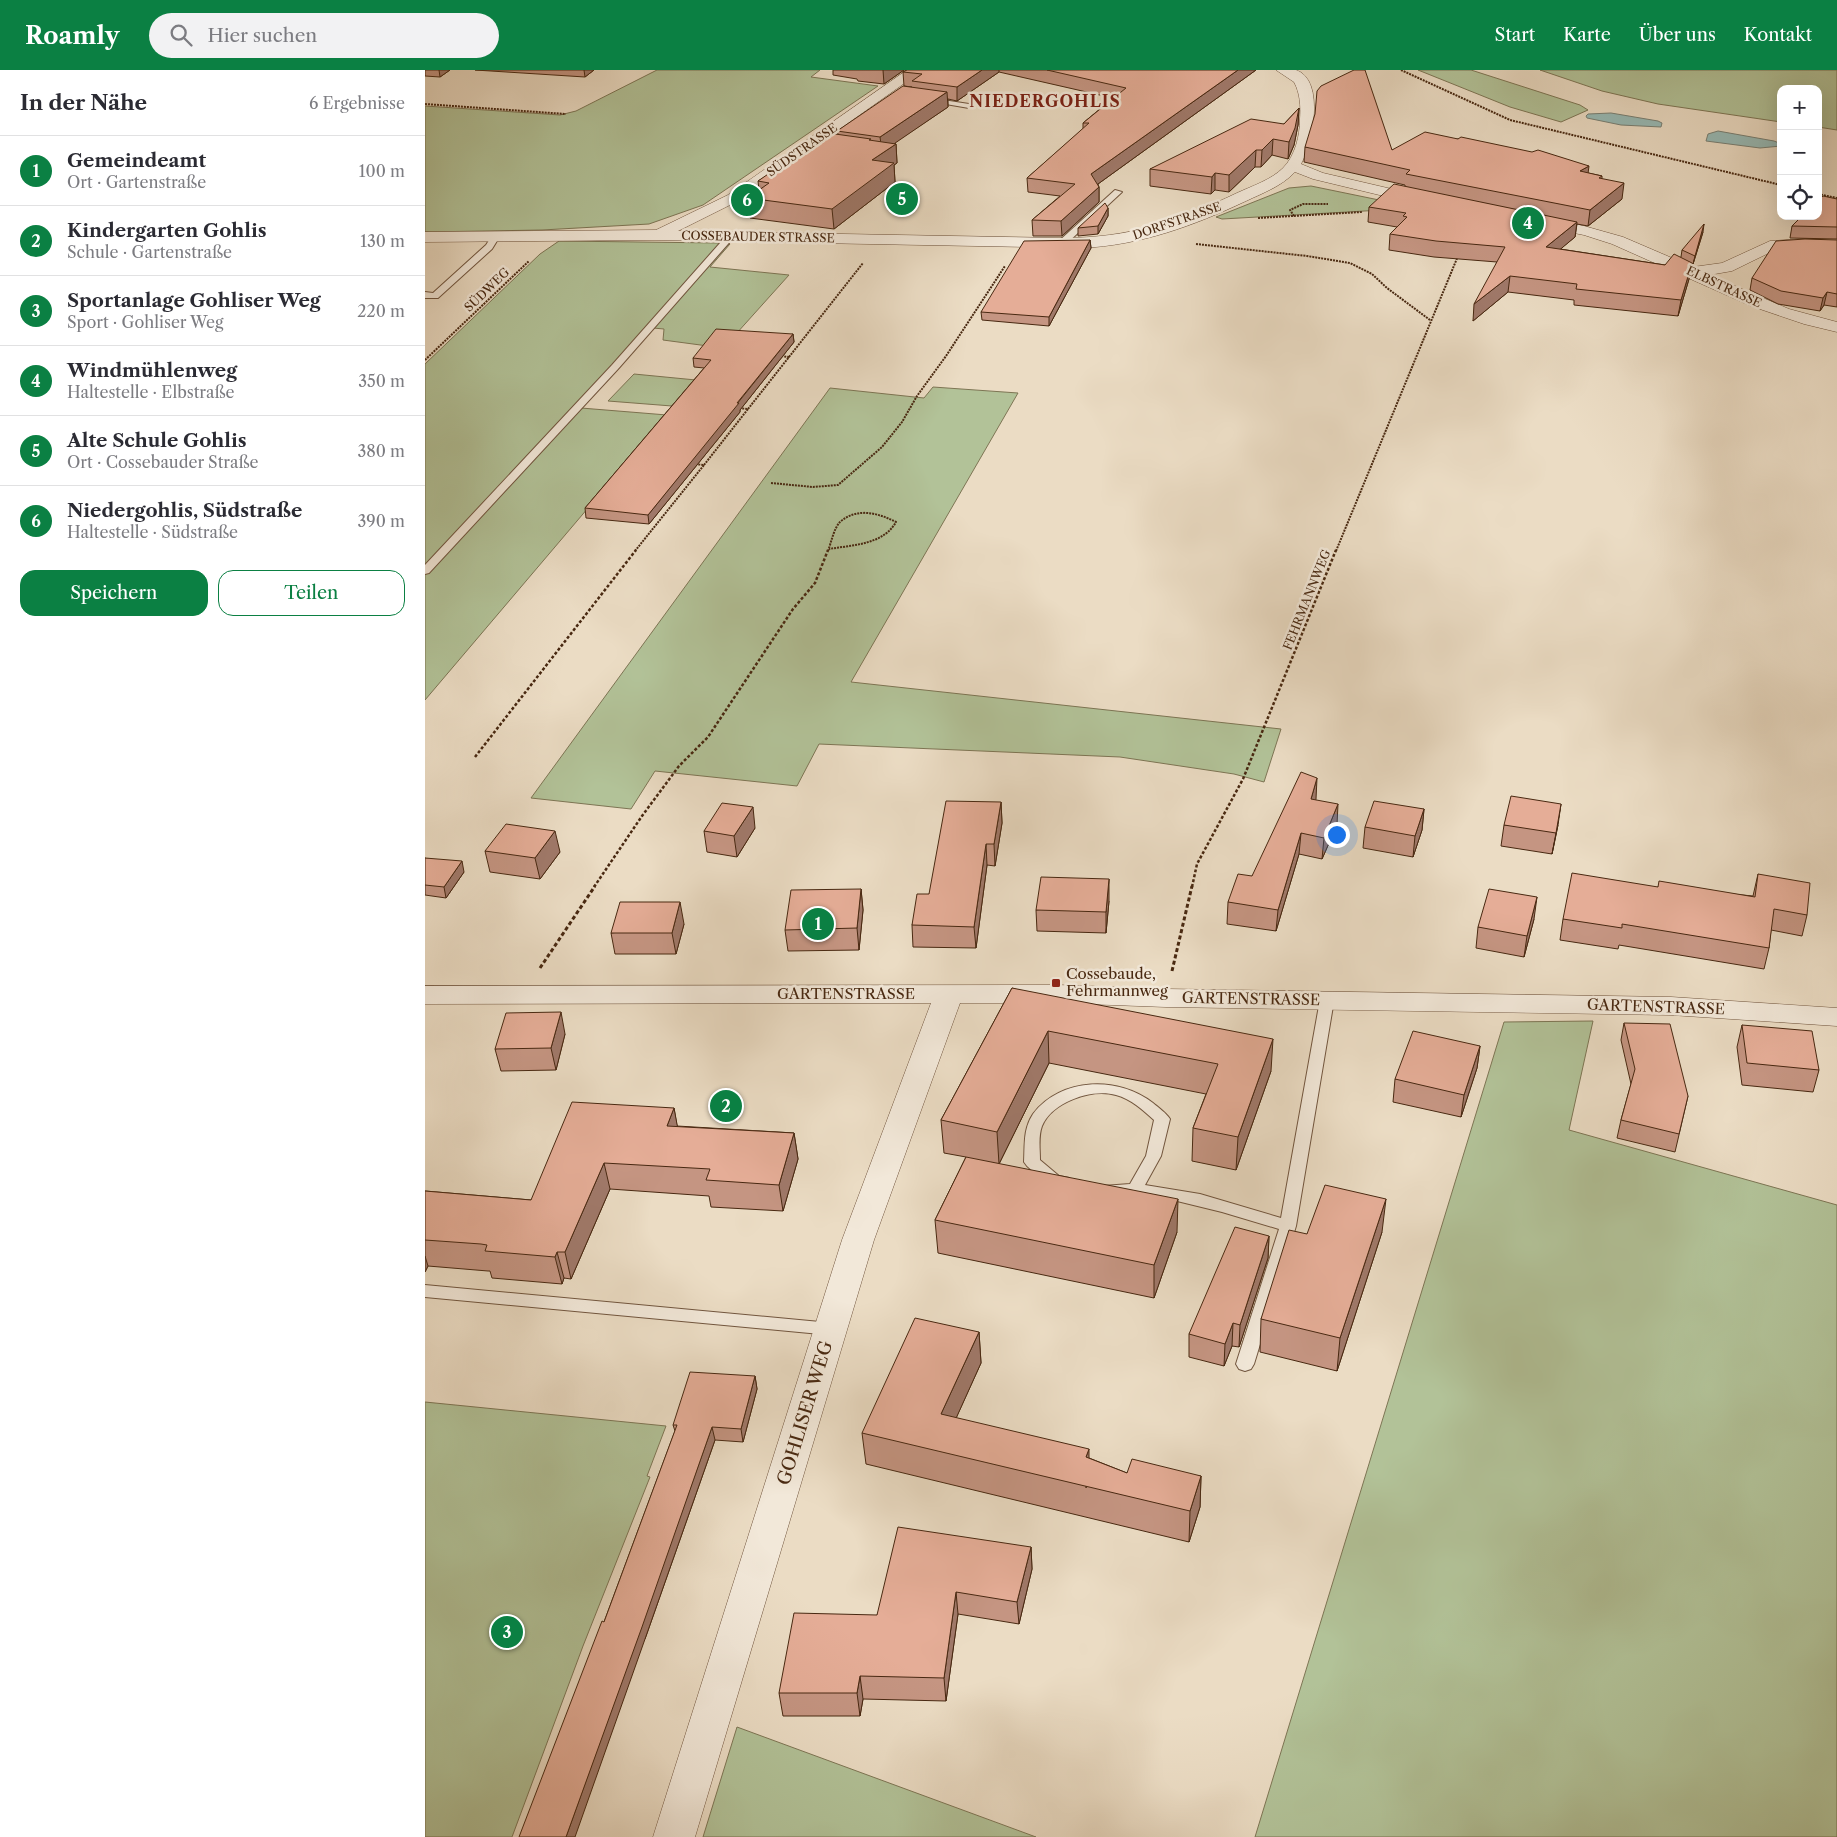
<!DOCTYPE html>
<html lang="de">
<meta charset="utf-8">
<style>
:root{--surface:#fff;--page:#f2f2f3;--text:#2b2b33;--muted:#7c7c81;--line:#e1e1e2;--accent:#0b8043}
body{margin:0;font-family:"Libre Caslon Text",serif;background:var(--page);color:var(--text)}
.controls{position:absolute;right:15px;top:15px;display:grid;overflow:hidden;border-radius:10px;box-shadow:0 5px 20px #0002}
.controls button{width:45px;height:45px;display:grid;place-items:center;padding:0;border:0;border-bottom:1px solid var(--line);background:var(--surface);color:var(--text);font:25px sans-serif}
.you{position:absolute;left:911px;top:764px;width:18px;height:18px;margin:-12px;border:4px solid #fff;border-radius:50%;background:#1a73e8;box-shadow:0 0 0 8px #1a73e833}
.badge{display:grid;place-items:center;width:32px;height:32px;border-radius:50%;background:var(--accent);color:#fff;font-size:16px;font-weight:700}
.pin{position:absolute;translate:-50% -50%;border:2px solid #fff;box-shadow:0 1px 5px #0006}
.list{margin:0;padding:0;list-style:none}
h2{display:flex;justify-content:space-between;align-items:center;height:65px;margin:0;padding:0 20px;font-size:21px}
h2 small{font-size:16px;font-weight:400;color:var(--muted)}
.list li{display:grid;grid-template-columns:32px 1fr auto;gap:15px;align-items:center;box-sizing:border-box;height:70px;padding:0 20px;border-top:1px solid var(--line)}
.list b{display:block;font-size:19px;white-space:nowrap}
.list p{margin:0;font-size:16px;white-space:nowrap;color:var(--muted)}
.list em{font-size:16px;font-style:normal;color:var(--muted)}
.actions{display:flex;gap:10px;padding:15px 20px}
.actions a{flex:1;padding:11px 0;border:1px solid var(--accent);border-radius:15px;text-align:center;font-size:18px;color:var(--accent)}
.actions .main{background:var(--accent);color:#fff}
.icon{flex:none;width:28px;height:28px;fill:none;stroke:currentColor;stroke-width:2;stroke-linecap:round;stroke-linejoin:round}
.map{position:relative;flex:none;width:1412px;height:1767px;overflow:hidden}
header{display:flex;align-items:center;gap:30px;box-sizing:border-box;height:70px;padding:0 25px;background:var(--accent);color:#fff}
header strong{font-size:24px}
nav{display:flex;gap:28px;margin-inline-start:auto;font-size:18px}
.search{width:350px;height:45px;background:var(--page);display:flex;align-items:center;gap:12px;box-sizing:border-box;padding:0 18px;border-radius:28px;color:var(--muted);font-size:19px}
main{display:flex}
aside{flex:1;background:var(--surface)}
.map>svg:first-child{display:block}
.green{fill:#b2c298;stroke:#7d7554}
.water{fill:#98bbb7;stroke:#788075}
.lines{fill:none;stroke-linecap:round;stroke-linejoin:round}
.lane-casing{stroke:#71553e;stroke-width:2}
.street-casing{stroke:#71553e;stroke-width:1}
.path-far2{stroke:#482811;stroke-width:2;stroke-dasharray:2 1;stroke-linecap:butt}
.path-far1{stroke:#482811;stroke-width:2.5;stroke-dasharray:3 2;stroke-linecap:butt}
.path{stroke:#482811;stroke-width:3;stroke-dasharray:4 2.5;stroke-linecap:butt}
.lane{fill:#f2e8d9;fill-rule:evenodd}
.street{fill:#f2e8d9;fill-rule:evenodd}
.wall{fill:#c59582;stroke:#482811}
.shaded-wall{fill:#a0796a;stroke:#482811}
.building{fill:#e5ad97;stroke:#482811}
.poi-dot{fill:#8f2418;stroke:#f2e8d9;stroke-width:2}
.labels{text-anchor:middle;stroke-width:5;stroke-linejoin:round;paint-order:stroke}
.far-street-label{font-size:12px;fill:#482811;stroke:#f2e8d9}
.poi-label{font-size:15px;fill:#482811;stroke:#f2e8d9;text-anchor:start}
.street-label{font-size:15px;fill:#482811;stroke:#f2e8d9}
.far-district-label{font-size:16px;font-weight:bold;letter-spacing:1px;fill:#7a1f14;stroke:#f2e8d9}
.near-street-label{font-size:18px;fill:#482811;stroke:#f2e8d9}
</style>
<header>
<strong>Roamly</strong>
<div class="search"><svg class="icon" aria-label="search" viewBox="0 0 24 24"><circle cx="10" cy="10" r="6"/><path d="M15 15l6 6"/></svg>Hier suchen</div>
<nav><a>Start</a><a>Karte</a><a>Über uns</a><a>Kontakt</a></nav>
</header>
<main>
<aside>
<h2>In der Nähe<small>6 Ergebnisse</small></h2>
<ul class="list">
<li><span class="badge">1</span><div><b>Gemeindeamt</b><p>Ort · Gartenstraße</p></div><em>100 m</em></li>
<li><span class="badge">2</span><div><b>Kindergarten Gohlis</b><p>Schule · Gartenstraße</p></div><em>130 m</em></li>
<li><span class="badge">3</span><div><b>Sportanlage Gohliser Weg</b><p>Sport · Gohliser Weg</p></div><em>220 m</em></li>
<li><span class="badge">4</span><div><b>Windmühlenweg</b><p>Haltestelle · Elbstraße</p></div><em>350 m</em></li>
<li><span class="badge">5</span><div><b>Alte Schule Gohlis</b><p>Ort · Cossebauder Straße</p></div><em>380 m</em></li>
<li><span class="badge">6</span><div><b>Niedergohlis, Südstraße</b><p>Haltestelle · Südstraße</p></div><em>390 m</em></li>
</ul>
<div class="actions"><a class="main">Speichern</a><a>Teilen</a></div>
</aside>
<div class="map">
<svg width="1412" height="1767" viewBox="0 0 1412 1767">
<rect width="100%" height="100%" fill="#ebdcc4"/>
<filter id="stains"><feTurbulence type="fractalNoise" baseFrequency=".004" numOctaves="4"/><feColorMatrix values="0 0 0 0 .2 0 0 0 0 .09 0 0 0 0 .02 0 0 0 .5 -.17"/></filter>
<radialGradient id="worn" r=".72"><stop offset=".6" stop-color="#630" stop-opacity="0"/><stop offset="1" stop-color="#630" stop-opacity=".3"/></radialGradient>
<g class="green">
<polygon points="232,0 395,0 386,7 453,16 278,135 224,154 117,160 0,162 0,36 135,45 151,41"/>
<polygon points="993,0 1046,0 1155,35 1163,40 1136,52 1085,37"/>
<polygon points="1115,0 1412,0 1412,60 1393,57 1393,19 1356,19 1356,52 1233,34 1177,21"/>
<polygon points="886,116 993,138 797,149 791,147 864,118"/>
<polygon points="134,171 295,173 296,174 305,174 285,197 364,205 311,264 283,276 238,270 239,259 228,258 156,338 242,345 0,630 0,294 115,184"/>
<polygon points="209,304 271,310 247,336 183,331"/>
<polygon points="508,317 593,323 426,612 856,659 839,712 809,704 695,687 394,674 372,716 230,701 206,739 106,728 405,318 499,328"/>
<polygon points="1168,951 1144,1060 1412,1135 1412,1767 830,1767 1079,952"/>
<polygon points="0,1332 241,1356 222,1406 225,1407 158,1576 87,1767 0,1767"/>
<polygon points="312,1657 611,1767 278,1767"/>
</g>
<g class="water">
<polygon points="1186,43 1233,51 1237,53 1236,57 1196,55 1162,48 1161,46 1163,44"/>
<polygon points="1293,61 1349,71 1354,73 1356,76 1335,78 1281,71 1283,64"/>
</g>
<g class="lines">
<defs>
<g id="lane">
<polygon points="505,28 544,34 547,36 544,38 503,31 502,30"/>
<polygon points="690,120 697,122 640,175 634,175 634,171"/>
<polygon points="68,164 75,166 67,179 13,228 0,228 0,222 8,223 61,175"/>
<polygon points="303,164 310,166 193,299 4,503 0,504 0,495 187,295"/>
<path d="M902 925 907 927 909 930 871 1156 829 1294 826 1299 820 1301 814 1299 811 1294 854 1159 797 1142 752 1131 678 1124 676 1120 678 1116 705 1114 721 1086 729 1050C718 1040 706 1029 691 1025 667 1018 627 1032 617 1056 613 1066 615 1079 615 1090L634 1106 644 1108 646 1112 644 1116C627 1121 614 1106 602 1096L599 1092C600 1075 598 1059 608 1044 636 1007 694 1006 728 1033 734 1038 741 1043 745 1049L736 1086 720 1115 775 1124 856 1148 895 930 897 927Z"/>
<polygon points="0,1215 406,1253 412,1254 414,1259 412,1264 406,1265 0,1227"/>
</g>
<g id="street">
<path d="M482 0H498L313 131 253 161 637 168C705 168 751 152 812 123 827 116 846 110 858 98 870 86 875 66 875 49 876 36 875 23 869 12L851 0C857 0 865 0 871 0 901 10 887 75 876 94L898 103 1001 127 1004 130 1001 133 996 135 888 109 870 102C857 116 838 123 821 131 768 156 716 175 657 178L230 170 0 172V162L231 160 303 125Z"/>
<polygon points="1115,147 1159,156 1198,167 1268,197 1297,193 1345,171 1378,169 1412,171 1412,181 1378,179 1348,181 1307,201 1284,205 1364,239 1412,252 1412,262 1379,254 1326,236 1187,174 1159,165 1109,155 1107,152 1109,149"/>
<polygon points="633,915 741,919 1246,927 1412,938 1412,956 1246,945 741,937 633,933 535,933 449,1170 270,1767 228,1767 417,1170 506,933 0,934 0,916"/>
</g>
</defs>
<use href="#lane" class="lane-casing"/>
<use href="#street" class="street-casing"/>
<g class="path-far2">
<polyline points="976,0 1085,50 1356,115"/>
<polyline points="0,34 141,44"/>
<polyline points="1393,124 1412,128"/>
<polyline points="869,146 865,140 878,134 903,134"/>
<polyline points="833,148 937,142"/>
<polyline points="771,174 882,186 925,193 947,204 962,218 1005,250"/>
<polyline points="364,287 438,193"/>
<polyline points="0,290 104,191"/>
<polyline points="323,339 364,287 356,286"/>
<polyline points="279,395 323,339 313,338"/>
<polyline points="346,413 388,417 413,415 457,377 477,352 492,326 521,286 580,196"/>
<polyline points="210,481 279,395 269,394"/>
<path d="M403 481C406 473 409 458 415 452 432 437 453 443 471 452 458 475 427 475 404 479"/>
<polyline points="911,481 1033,186"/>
</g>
<g class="path-far1">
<polyline points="50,687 211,480"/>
<polyline points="169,817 217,746 254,696 283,667 368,539 390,513 403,480"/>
<polyline points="767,817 772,794 818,709 911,480"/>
</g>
<g class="path">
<polyline points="115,898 170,816"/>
<polyline points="747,901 767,816"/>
</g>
<use href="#lane" class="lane"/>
<use href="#street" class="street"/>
</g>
<g class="wall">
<polygon points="0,0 25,0 15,7 0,6"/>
<polygon points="50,0 169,0 160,7"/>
<polygon points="408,0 479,0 459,14 433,11 432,9 408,5"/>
<polygon points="481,0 831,0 673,114 674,117 674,132 637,166 608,166 607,150 635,126 603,122 602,108 658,59 658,53 688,28 574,2 532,31 523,29 523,37 469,73 471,74 472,93 469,95 470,112 409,159 325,148 323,128 334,120 333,111 413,64 412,61 487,17 479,16 478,2"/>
<polygon points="874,38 873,55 869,75 863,89 847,85 836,97 830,97 804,122 790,120 786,124 725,116 725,99 859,54"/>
<polygon points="1033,69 1163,103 1177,106 1177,109 1197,129 1163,156 1152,154 1150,167 1135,179 1240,195 1256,187 1257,180 1278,162 1268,194 1267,193 1264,209 1253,246 1149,235 1149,230 1083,222 1048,251 1072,192 1009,187 964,180 965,164 972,157 943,152 944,137 980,117 980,115 879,92 880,77 967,80"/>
<polygon points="1412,129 1412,169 1365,168 1367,156"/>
<polygon points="683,138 683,146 673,164 653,166 653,158"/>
<polygon points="665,170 666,178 624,256 557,250 556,242"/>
<polygon points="1412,170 1412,237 1399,235 1395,241 1353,234 1325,220 1327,208"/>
<polygon points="368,264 369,272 315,340 315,342 224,454 161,448 160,438 279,298 269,297 268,288"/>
<polygon points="891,730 912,755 897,789 874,784 851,861 802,854 803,832 827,806"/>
<polygon points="576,732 577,753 570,796 562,795 551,878 488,877 487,855 504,824"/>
<polygon points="999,739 997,760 988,787 938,778 940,757"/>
<polygon points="1079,755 1133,755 1127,784 1076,776"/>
<polygon points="330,758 312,787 282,782 279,761"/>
<polygon points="60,781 135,782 115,809 65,802"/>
<polygon points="0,788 39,802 21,828 0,825"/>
<polygon points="1333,804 1382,845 1377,866 1346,860 1344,878 1339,899 1194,875 1193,879 1135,870 1138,849 1233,817 1328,826"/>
<polygon points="436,819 438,840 434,880 363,881 360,860"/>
<polygon points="684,831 681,863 612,861 611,840"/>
<polygon points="1109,849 1099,887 1051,878 1053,857"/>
<polygon points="259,854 251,884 190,884 186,863"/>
<polygon points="587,918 846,1001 811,1100 767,1091 768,1058 781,1024 624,993 574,1094 752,1162 729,1228 513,1183 510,1150 541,1087 519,1083 516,1050"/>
<polygon points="1199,953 1263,1026 1250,1082 1192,1068 1196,1050 1206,1014 1196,970"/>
<polygon points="1317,955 1394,1000 1388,1022 1317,1015 1312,977"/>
<polygon points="140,964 131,1000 76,1001 70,979"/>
<polygon points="1055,976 1052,998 1036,1047 968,1032 970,1009"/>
<polygon points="249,1038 252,1056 369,1063 373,1089 358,1141 286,1137 284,1126 185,1119 146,1209 139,1208 137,1214 67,1208 65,1201 63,1201 3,1196 0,1202 0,1121 106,1130"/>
<polygon points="957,1162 912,1301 835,1282 836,1249 882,1164"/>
<polygon points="844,1166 843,1188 814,1277 807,1276 799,1296 764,1287 764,1264"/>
<polygon points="554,1262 556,1293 531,1348 664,1388 702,1403 776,1406 775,1437 764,1472 441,1394 437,1363"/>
<polygon points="330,1306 332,1319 318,1372 290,1370 220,1569 179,1552 250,1361 248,1355"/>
<polygon points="606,1477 607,1499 594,1554 533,1544 521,1631 438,1629 435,1646 358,1646 354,1623 452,1545"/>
</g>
<g class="shaded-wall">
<polygon points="14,0 25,0 15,7"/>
<polygon points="159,0 169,0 160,7"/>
<polygon points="458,0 479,0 459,14"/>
<polygon points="557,0 574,0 574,2 532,31 532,17"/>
<polygon points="813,0 831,0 666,119 666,104"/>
<polygon points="522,22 523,37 457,82 455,67"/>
<polygon points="874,38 873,55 869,75 863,89 864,72"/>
<polygon points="848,69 847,85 836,97 837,80"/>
<polygon points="471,74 472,93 469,95 470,112 409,159 407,139 447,90"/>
<polygon points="831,80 830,97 804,122 804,105"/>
<polygon points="1164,96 1162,111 1155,101"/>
<polygon points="790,103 790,120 786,124 787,107"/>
<polygon points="1199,113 1197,129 1163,156 1165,140"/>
<polygon points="674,117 674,132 637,166 636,151"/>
<polygon points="683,138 683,146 673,164 673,156"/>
<polygon points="1152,152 1150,167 1119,193 1121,177"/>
<polygon points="1279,154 1278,162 1268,194 1270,186"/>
<polygon points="665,170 666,178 624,256 624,247"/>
<polygon points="1267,193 1264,209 1253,246 1256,230"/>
<polygon points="1085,206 1083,222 1048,251 1049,234"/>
<polygon points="1402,222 1399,235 1395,241 1398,228"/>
<polygon points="368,264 369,272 315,340 315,342 224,454 223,445"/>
<polygon points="892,708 891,729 885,750 886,729"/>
<polygon points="576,732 577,753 570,796 569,774"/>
<polygon points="913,734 912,755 897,789 899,768"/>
<polygon points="1136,734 1133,755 1127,784 1131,763"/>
<polygon points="328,737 330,758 312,787 309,766"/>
<polygon points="999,739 997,760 988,787 990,766"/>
<polygon points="130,761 135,782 115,809 110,788"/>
<polygon points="876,763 874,784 851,861 853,840"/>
<polygon points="561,774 562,795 551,878 549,857"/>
<polygon points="37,791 39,802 21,828 19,817"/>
<polygon points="684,809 684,831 681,863 681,842"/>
<polygon points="436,819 438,840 434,880 432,858"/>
<polygon points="1112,827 1109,849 1099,887 1102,866"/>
<polygon points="255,832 259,854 251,884 247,863"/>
<polygon points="136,942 140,964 131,1000 126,978"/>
<polygon points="623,961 624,993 574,1094 572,1062"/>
<polygon points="848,969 846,1001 811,1100 813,1067"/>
<polygon points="1055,976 1052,998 1036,1047 1039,1025"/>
<polygon points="249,1038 254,1065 242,1056"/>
<polygon points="369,1063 373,1089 358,1141 354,1115"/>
<polygon points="179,1093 185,1119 146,1209 140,1182"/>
<polygon points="753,1129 752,1162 729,1228 729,1195"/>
<polygon points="961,1129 957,1162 912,1301 915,1268"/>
<polygon points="844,1166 843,1188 814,1277 815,1255"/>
<polygon points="132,1182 139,1208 137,1214 130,1187"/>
<polygon points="0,1186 3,1196 0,1202"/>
<polygon points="808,1253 807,1276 799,1296 800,1274"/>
<polygon points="554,1262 556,1293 519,1375 516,1344"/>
<polygon points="330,1306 332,1319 318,1372 316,1359"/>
<polygon points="287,1357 290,1370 220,1569 150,1767 141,1767"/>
<polygon points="664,1379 664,1410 661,1418 661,1387"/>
<polygon points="776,1406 775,1437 764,1472 765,1441"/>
<polygon points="606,1477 607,1499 594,1554 592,1532"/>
<polygon points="531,1522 533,1544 521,1631 519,1608"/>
<polygon points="435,1606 438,1629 435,1646 432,1623"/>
</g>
<g class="building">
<polygon points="482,0 557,0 532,17 487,11 497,4 478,2"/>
<polygon points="622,0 813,0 666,104 674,117 636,151 607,150 650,114 602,108 664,53 658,53 701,18"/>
<polygon points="929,0 940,0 967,80 1000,62 1033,69 1036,67 1107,82 1113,80 1164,96 1155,101 1177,106 1174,108 1199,113 1165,140 981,104 985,100 880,77 890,44 892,21 896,16"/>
<polygon points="478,16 522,22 455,67 412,61"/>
<polygon points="874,38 870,58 864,72 848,69 837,80 831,80 804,105 790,103 787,107 725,99 826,49 859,54"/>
<polygon points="403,63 446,69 444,70 471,74 447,90 469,93 407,139 323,128 344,113 333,111"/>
<polygon points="969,114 1152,152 1121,177 1240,195 1249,184 1267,193 1256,230 1151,219 1152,214 1085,206 1049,234 1080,177 1011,171 965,164 982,147 978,146 981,143 944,137"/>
<polygon points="1398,126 1412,129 1412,157 1367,156 1377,146 1393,146 1393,131"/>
<polygon points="680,133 683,138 673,156 653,158"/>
<polygon points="1279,154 1270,186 1257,180"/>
<polygon points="1380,169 1412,170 1412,224 1402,222 1398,228 1356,221 1327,208 1351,171"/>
<polygon points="665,170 624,247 556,242 599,171"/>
<polygon points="291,259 368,264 312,333 314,333 223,445 160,438 286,290 268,288"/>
<polygon points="876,702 892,708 886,729 913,734 899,768 876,763 853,840 803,832 813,804 827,806"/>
<polygon points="1086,726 1136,734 1131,763 1079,755"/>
<polygon points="521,731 576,732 569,774 561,774 549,857 487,855 492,824 504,824"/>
<polygon points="949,731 999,739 990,766 940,757"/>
<polygon points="297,733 328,737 309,766 279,761"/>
<polygon points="81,754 130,761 110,788 60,781"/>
<polygon points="0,788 37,791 19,817 0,815"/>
<polygon points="1147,803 1233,817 1234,811 1330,827 1333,804 1385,813 1382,845 1349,839 1344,878 1197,854 1197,858 1138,849"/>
<polygon points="616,807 684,809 681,842 611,840"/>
<polygon points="436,819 432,858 360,860 366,820"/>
<polygon points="1064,819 1112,827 1102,866 1053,857"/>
<polygon points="195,832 255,832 247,863 186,863"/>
<polygon points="587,918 848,969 813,1067 768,1058 793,994 623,961 572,1062 516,1050"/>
<polygon points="136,942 126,978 70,979 81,943"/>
<polygon points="1199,953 1245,954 1263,1026 1254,1064 1196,1050 1210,999"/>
<polygon points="1317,955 1387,961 1394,1000 1322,993"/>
<polygon points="988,961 1055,976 1039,1025 970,1009"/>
<polygon points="147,1032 249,1038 242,1056 369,1063 354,1115 281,1110 285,1099 179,1093 140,1182 132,1182 130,1187 60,1181 62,1175 56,1174 0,1170 0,1121 106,1130"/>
<polygon points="541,1087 753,1129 729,1195 510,1150"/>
<polygon points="900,1115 961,1129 915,1268 836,1249 864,1160 882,1164"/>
<polygon points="810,1157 844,1166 815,1255 808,1253 800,1274 764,1264"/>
<polygon points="490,1248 554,1262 516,1344 664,1379 661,1387 702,1403 707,1389 776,1406 765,1441 437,1363"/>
<polygon points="265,1302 330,1306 316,1359 287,1357 217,1557 141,1767 94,1767 177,1551 179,1552 252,1355 248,1355"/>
<polygon points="473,1457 606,1477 592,1532 531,1522 519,1608 435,1606 432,1623 354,1623 369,1543 452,1545"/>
</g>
<rect class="poi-dot" x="626" y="908" width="10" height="10" rx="2.5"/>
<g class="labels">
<g class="far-street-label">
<text transform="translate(377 80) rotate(-35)" y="4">SÜDSTRASSE</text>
<text transform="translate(752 151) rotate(-19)" y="4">DORFSTRASSE</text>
<text transform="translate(333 167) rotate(1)" y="4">COSSEBAUDER STRASSE</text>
<text transform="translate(1299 217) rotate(25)" y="4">ELBSTRASSE</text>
<text transform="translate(62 220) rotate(-44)" y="4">SÜDWEG</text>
<text transform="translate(882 530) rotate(-68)" y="4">FEHRMANNWEG</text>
</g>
<g class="poi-label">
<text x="641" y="909">Cossebaude,<tspan x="641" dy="17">Fehrmannweg</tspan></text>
</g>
<g class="street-label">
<text x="421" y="929">GARTENSTRASSE</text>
<text transform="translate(826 929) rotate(1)" y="5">GARTENSTRASSE</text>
<text transform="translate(1231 937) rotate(2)" y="5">GARTENSTRASSE</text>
</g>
<g class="far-district-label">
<text x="620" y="37">NIEDERGOHLIS</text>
</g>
<g class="near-street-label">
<text transform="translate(380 1343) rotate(-73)" y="6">GOHLISER WEG</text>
</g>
</g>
<rect width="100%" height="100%" filter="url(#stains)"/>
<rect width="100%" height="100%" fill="url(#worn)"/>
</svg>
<div class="controls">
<button>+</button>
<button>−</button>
<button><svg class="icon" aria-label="locate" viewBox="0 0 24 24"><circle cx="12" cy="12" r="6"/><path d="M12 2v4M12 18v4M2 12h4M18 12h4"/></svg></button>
</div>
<div class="you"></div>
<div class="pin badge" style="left:393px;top:854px">1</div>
<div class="pin badge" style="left:301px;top:1036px">2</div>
<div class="pin badge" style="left:82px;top:1562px">3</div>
<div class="pin badge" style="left:1103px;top:153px">4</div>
<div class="pin badge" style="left:477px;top:129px">5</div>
<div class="pin badge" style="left:322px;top:130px">6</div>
</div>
</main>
